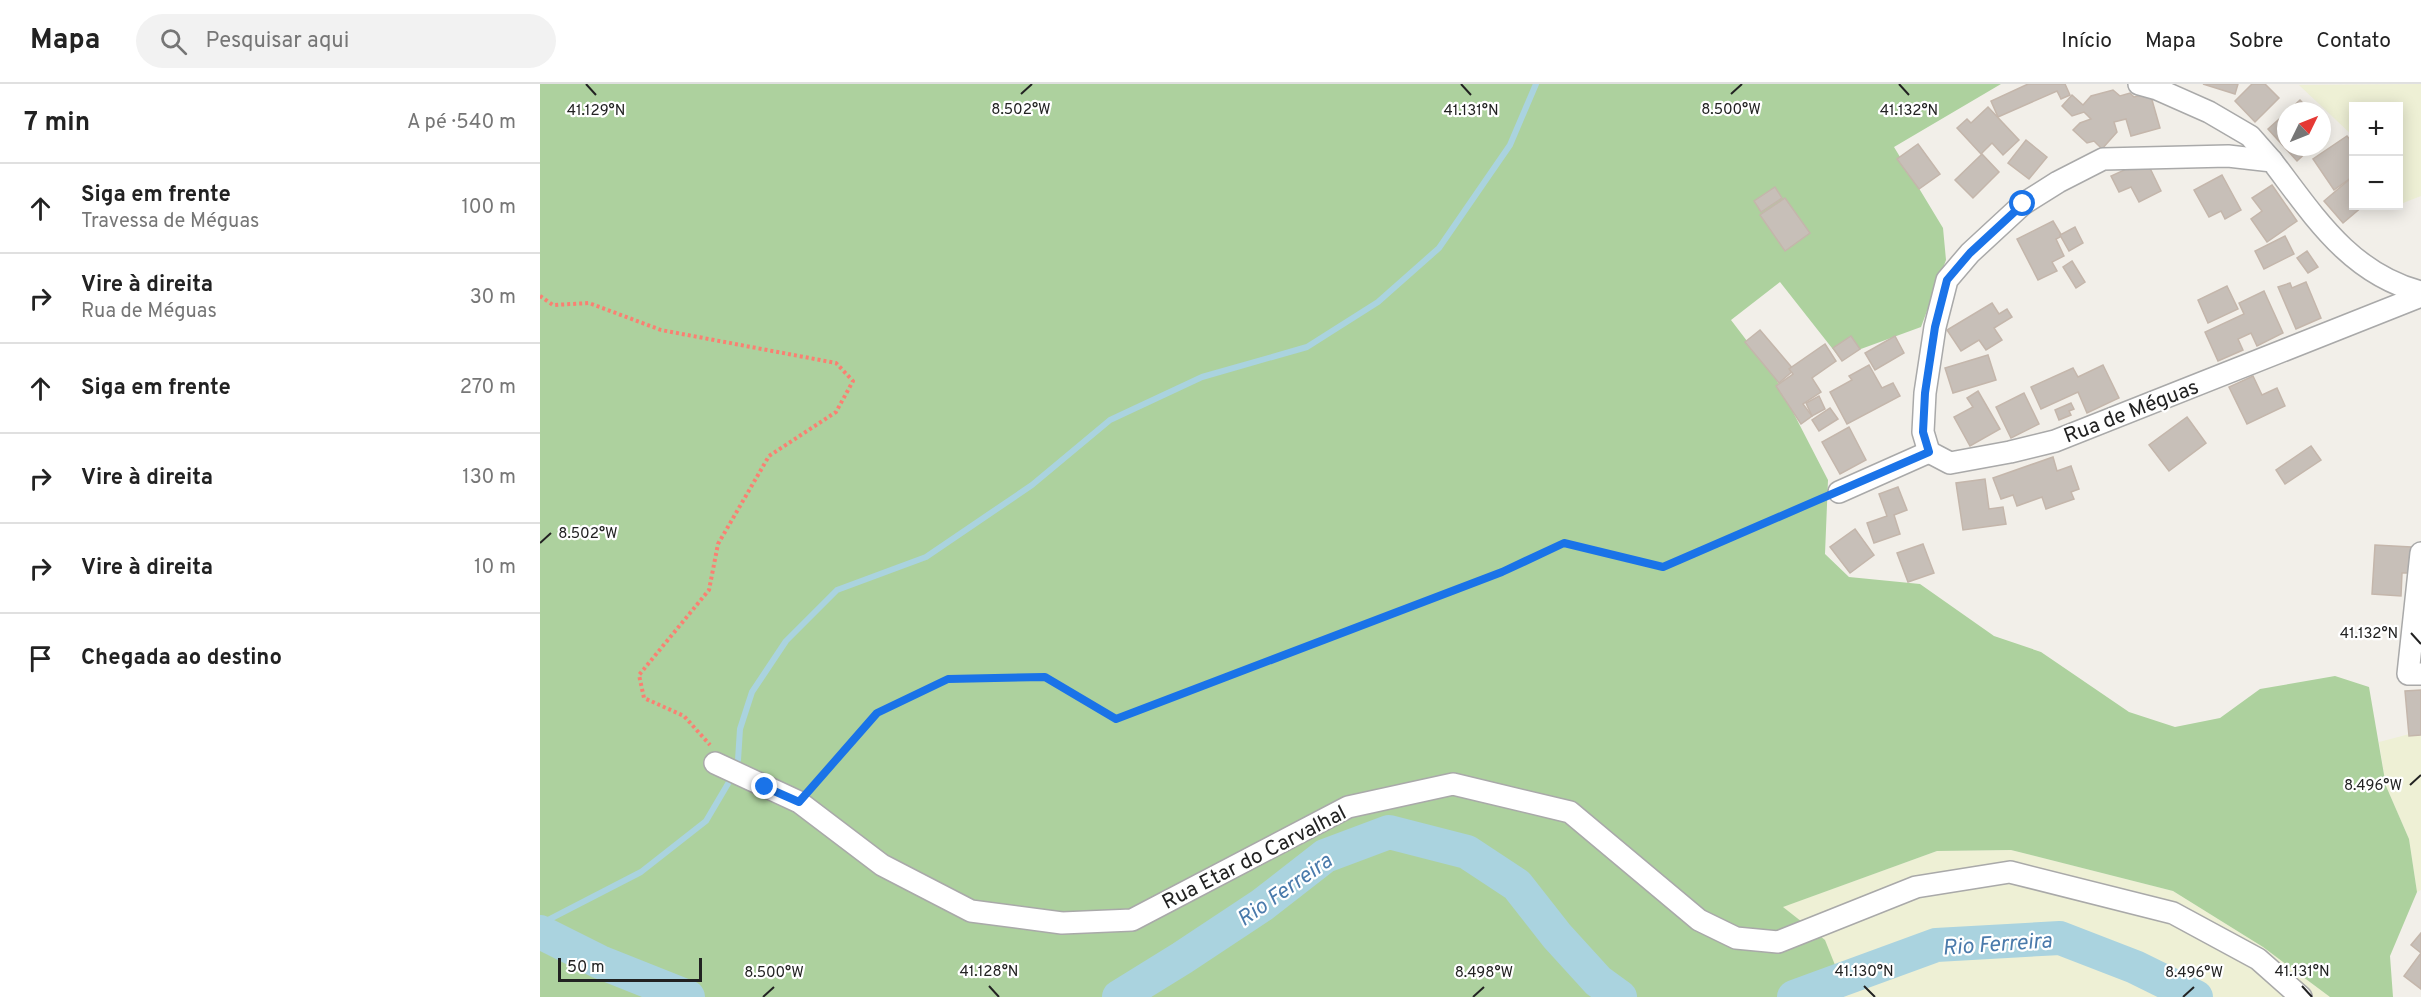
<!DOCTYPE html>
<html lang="pt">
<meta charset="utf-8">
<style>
:root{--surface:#fff;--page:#f2f2f2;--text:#222;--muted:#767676;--line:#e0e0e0}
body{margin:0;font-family:Overpass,sans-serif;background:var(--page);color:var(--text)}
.controls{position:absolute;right:18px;top:18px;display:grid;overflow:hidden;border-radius:0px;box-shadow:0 3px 15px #0003}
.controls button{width:54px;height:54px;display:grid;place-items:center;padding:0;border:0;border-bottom:2px solid var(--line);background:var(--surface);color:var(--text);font:30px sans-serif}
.compass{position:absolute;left:1737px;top:18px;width:54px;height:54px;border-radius:50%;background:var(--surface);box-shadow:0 3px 15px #0003;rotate:47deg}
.scale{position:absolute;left:18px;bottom:15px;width:144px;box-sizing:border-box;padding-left:6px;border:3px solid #222;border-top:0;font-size:16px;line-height:21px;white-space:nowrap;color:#222;-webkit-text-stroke:4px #fff;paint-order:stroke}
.stop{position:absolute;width:18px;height:18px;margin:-14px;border:4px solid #1a73e8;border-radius:50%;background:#fff}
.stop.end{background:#1a73e8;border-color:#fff;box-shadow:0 2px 6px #0008}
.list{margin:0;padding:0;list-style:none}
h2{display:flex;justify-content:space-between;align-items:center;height:78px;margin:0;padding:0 24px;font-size:26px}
h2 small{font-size:20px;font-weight:400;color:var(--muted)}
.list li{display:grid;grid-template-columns:39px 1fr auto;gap:18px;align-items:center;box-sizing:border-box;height:90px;padding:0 24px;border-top:2px solid var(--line)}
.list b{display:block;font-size:22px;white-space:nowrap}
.list p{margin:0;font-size:20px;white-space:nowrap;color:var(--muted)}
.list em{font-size:20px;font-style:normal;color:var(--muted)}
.icon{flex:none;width:33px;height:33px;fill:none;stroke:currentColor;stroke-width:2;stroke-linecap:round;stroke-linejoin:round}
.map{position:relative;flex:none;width:1881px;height:913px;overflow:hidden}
header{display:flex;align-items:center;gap:36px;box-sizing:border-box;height:84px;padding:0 30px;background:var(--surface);border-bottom:2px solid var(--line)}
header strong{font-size:28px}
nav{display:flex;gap:33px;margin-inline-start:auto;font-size:21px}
.search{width:420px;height:54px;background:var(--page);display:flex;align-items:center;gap:15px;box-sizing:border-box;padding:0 21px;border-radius:33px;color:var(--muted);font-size:22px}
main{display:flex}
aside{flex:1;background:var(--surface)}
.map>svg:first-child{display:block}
.farmland{fill:#eef0d5}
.forest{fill:#add19e}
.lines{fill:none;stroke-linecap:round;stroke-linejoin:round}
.stream{stroke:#aad3df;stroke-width:6}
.river{stroke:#aad3df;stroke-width:34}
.building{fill:#c7bfb8;stroke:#c4b6ab;stroke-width:1.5}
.minor-casing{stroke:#a9a9a9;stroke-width:24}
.path{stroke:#fa8072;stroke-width:4;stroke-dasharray:3 3;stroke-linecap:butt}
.minor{stroke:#fff;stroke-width:21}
.route{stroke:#1a73e8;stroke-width:8}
.ticks{fill:none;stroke:#222;stroke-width:2}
.labels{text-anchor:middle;stroke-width:4.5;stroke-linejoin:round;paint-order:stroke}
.street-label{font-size:21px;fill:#222;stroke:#fff}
.water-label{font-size:22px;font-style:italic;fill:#4a7aab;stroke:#fff}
.ticks-label{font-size:15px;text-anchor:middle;fill:#222;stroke:#fff;stroke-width:4.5;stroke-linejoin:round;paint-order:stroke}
</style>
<header>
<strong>Mapa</strong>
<div class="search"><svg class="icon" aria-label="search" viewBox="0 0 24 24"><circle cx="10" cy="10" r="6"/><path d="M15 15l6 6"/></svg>Pesquisar aqui</div>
<nav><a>Início</a><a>Mapa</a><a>Sobre</a><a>Contato</a></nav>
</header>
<main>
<aside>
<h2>7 min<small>A pé · 540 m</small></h2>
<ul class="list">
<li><svg class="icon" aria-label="ahead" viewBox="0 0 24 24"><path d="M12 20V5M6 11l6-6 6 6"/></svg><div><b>Siga em frente</b><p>Travessa de Méguas</p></div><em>100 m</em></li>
<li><svg class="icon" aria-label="right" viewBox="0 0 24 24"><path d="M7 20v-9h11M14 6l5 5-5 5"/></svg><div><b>Vire à direita</b><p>Rua de Méguas</p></div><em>30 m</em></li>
<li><svg class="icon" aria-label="ahead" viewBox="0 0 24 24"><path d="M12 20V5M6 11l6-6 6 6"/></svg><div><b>Siga em frente</b></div><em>270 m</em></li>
<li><svg class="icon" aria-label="right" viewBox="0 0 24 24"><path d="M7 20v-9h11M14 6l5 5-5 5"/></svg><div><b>Vire à direita</b></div><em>130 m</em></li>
<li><svg class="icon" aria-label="right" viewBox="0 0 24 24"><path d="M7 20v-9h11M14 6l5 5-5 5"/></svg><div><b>Vire à direita</b></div><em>10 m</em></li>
<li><svg class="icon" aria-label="arrive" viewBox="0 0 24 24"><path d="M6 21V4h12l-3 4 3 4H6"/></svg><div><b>Chegada ao destino</b></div></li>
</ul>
</aside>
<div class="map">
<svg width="1881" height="913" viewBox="0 0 1881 913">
<rect width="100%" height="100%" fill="#f2efe9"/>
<g class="farmland">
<polygon points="1881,0 1881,112 1858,121 1858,22 1814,22 1813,52 1759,1"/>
<polygon points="1881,647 1881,806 1877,808 1869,755 1846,702 1839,658"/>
<polygon points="1471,766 1633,807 1723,863 1790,913 1301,913 1307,911 1242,823 1397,767"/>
</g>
<polygon class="forest" points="0,0 1461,0 1354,63 1403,144 1406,176 1381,243 1299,273 1240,198 1191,236 1236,295 1288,396 1285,470 1309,493 1380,500 1454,552 1501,568 1589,628 1635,643 1680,634 1720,605 1795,592 1829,603 1846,702 1869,755 1877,808 1850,872 1853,913 1790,913 1723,863 1633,807 1471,766 1397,767 1243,823 1285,856 1307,911 1301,913 0,913"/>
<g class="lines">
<g class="stream">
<polyline points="198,676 200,645 212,608 246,557 297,506 386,473 492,401 570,336 662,293 767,263 838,218 899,164 970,61 996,0"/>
<polyline points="0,840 101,788 166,737 189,698"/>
</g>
<g class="river">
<polyline points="0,848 60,878 148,913"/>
<polyline points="579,913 642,874 722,821 785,772 849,748 927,768 977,801 1017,852 1058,897 1080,913"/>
<polyline points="1254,913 1396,861 1520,854 1595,883 1656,913"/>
</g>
</g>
<g class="building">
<polygon points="1488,0 1525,0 1530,11 1521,15 1517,7 1458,33 1451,17"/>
<polygon points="1663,0 1698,0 1695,10"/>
<polygon points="1712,0 1725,0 1739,14 1715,38 1695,17"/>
<polygon points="1573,6 1580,12 1590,9 1594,13 1610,9 1620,44 1591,52 1586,35 1574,38 1577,48 1562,65 1554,57 1547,59 1533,46 1540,39 1551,35 1544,28 1532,32 1522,22 1532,11 1543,21 1551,12"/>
<polygon points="1760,16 1770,27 1748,27"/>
<polygon points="1448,23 1479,56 1463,71 1452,59 1441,70 1417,44 1427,35 1431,39"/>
<polygon points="1746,29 1746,63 1772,63 1757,77 1728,45"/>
<polygon points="1807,52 1814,61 1814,94 1812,93 1794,106 1773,75"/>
<polygon points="1486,56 1507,73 1489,95 1468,79"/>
<polygon points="1378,60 1400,90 1379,105 1357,75"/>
<polygon points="1442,70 1459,88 1433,114 1415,96"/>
<polygon points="1606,76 1621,107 1599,118 1591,103 1579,108 1571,92"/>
<polygon points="1682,91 1701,126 1685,135 1681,127 1669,133 1654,106"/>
<polygon points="1811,94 1814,97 1814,122 1823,122 1803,139 1784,117"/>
<polygon points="1732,101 1757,137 1727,158 1711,135 1722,127 1712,114"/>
<polygon points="1235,103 1242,114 1221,128 1214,117"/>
<polygon points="1245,114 1270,149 1245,167 1220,131"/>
<polygon points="1513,137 1522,152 1516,155 1524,172 1512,178 1517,187 1498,196 1477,155"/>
<polygon points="1535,143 1543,159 1529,167 1520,151"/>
<polygon points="1745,152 1754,170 1724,185 1715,167"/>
<polygon points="1767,167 1778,183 1768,189 1757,174"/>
<polygon points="1532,177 1545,198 1536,204 1523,183"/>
<polygon points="1766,198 1781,234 1756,245 1738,203 1750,199 1752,204"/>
<polygon points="1687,202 1698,225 1668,239 1658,216"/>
<polygon points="1724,207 1743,249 1717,262 1711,249 1698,255 1703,266 1678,277 1665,248 1704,230 1699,219"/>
<polygon points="1452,219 1459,230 1467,225 1472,233 1454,244 1462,256 1446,266 1439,256 1421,267 1407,246"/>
<polygon points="1220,246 1254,286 1239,299 1205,258"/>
<polygon points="1311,252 1320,265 1302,277 1293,264"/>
<polygon points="1355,252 1364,269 1335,286 1325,269"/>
<polygon points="1285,260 1296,277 1272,294 1281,308 1263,320 1272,332 1261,340 1236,302 1253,290 1249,285"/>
<polygon points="1448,271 1456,296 1413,309 1405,284"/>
<polygon points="1329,281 1342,304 1353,299 1360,312 1307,340 1290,308 1312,296 1309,292"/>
<polygon points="1563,281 1579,314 1547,329 1538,308 1501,325 1491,303 1533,284 1538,293"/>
<polygon points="1713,292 1722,311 1737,304 1745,322 1707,340 1689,303"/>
<polygon points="1438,307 1460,345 1430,362 1414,333 1433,323 1427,314"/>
<polygon points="1484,309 1499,340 1471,354 1456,323"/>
<polygon points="1279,312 1285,325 1272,332 1266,319"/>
<polygon points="1531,319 1534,325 1529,327 1531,331 1519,336 1515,326"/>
<polygon points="1290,324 1298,335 1279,347 1272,336"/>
<polygon points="1647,333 1666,359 1629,387 1609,361"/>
<polygon points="1309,343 1326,376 1300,390 1282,358"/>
<polygon points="1771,362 1781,376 1745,400 1736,386"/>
<polygon points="1513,373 1517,387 1531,382 1539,405 1531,408 1534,415 1506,425 1502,413 1477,422 1473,411 1461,415 1453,394"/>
<polygon points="1445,395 1449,425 1463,423 1466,440 1423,446 1416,399"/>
<polygon points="1358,403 1367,426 1354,431 1360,450 1334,459 1327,439 1347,432 1339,410"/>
<polygon points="1315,445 1334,471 1310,489 1290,463"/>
<polygon points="1383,460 1394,489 1368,498 1357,469"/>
<polygon points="1835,461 1871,463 1869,489 1862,489 1861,512 1832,510"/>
<polygon points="1881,606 1881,651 1869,652 1865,607"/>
<polygon points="1881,849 1881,905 1864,892 1881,869 1871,861"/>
</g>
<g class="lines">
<defs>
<g id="minor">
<polyline points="1599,0 1617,5 1669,28 1710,52 1732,77"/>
<path d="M1389 368 1383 348 1385 309 1395 243 1407 196 1430 169 1483 120 1518 98 1563 75 1688 72 1732 77C1774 132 1810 190 1881 208"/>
<polyline points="1389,368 1410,379 1470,368 1515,357 1881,212"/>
<polyline points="1299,408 1389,368"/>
<polyline points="1881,469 1868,590 1881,590"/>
<polyline points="175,679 259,718 342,781 431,827 522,839 592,836 808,723 913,700 1030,728 1159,836 1196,854 1238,858 1376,803 1470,788 1633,829 1718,875 1761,913"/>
</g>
</defs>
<use href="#minor" class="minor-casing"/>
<g class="path">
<polyline points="0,212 13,221 49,219 121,246 296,279 313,297 296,328 229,372 178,460 169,506 99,591 104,614 144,632 170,661"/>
<polyline points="272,704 337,629 408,595 505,593 576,635 962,488 1024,459 1123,482 1283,415"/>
</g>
<use href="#minor" class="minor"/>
</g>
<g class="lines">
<polyline class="route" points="225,703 259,718 337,629 408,595 505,593 576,635 962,488 1024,459 1123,483 1389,368 1383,348 1385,309 1395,243 1407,196 1430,169 1483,120"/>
</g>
<path class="ticks" d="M46 0 56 11M921 0 931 11M1359 0 1369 11M481 10 492 0M1191 10 1202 0M0 459 11 449M1871 549 1881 560M1870 701 1881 691M449 902 459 913M1324 902 1335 913M1762 902 1772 913M223 913 234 903M933 913 944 903M1643 913 1654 903"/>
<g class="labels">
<g class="street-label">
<text transform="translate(1591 327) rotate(-21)" y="7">Rua de Méguas</text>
<text transform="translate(714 773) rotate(-27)" y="7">Rua Etar do Carvalhal</text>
</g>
<g class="water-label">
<text transform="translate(744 805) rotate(-35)" y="8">Rio Ferreira</text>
<text transform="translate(1457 859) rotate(-4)" y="8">Rio Ferreira</text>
</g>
</g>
<g class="ticks-label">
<text x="481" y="30">8.502°W</text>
<text x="1191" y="30">8.500°W</text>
<text x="931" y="31">41.131°N</text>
<text x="56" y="31">41.129°N</text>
<text x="1369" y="31">41.132°N</text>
<text x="48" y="454">8.502°W</text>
<text x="1829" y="554">41.132°N</text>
<text x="1833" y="706">8.496°W</text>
<text x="449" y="892">41.128°N</text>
<text x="1324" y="892">41.130°N</text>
<text x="1762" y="892">41.131°N</text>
<text x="234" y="893">8.500°W</text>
<text x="944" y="893">8.498°W</text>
<text x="1654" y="893">8.496°W</text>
</g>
</svg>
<div class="controls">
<button>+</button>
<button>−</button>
</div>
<svg class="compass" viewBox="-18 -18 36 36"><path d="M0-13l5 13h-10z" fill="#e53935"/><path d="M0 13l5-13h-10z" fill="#767676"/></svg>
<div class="scale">50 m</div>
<div class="stop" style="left:1483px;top:120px"></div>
<div class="stop end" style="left:225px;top:703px"></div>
</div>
</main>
